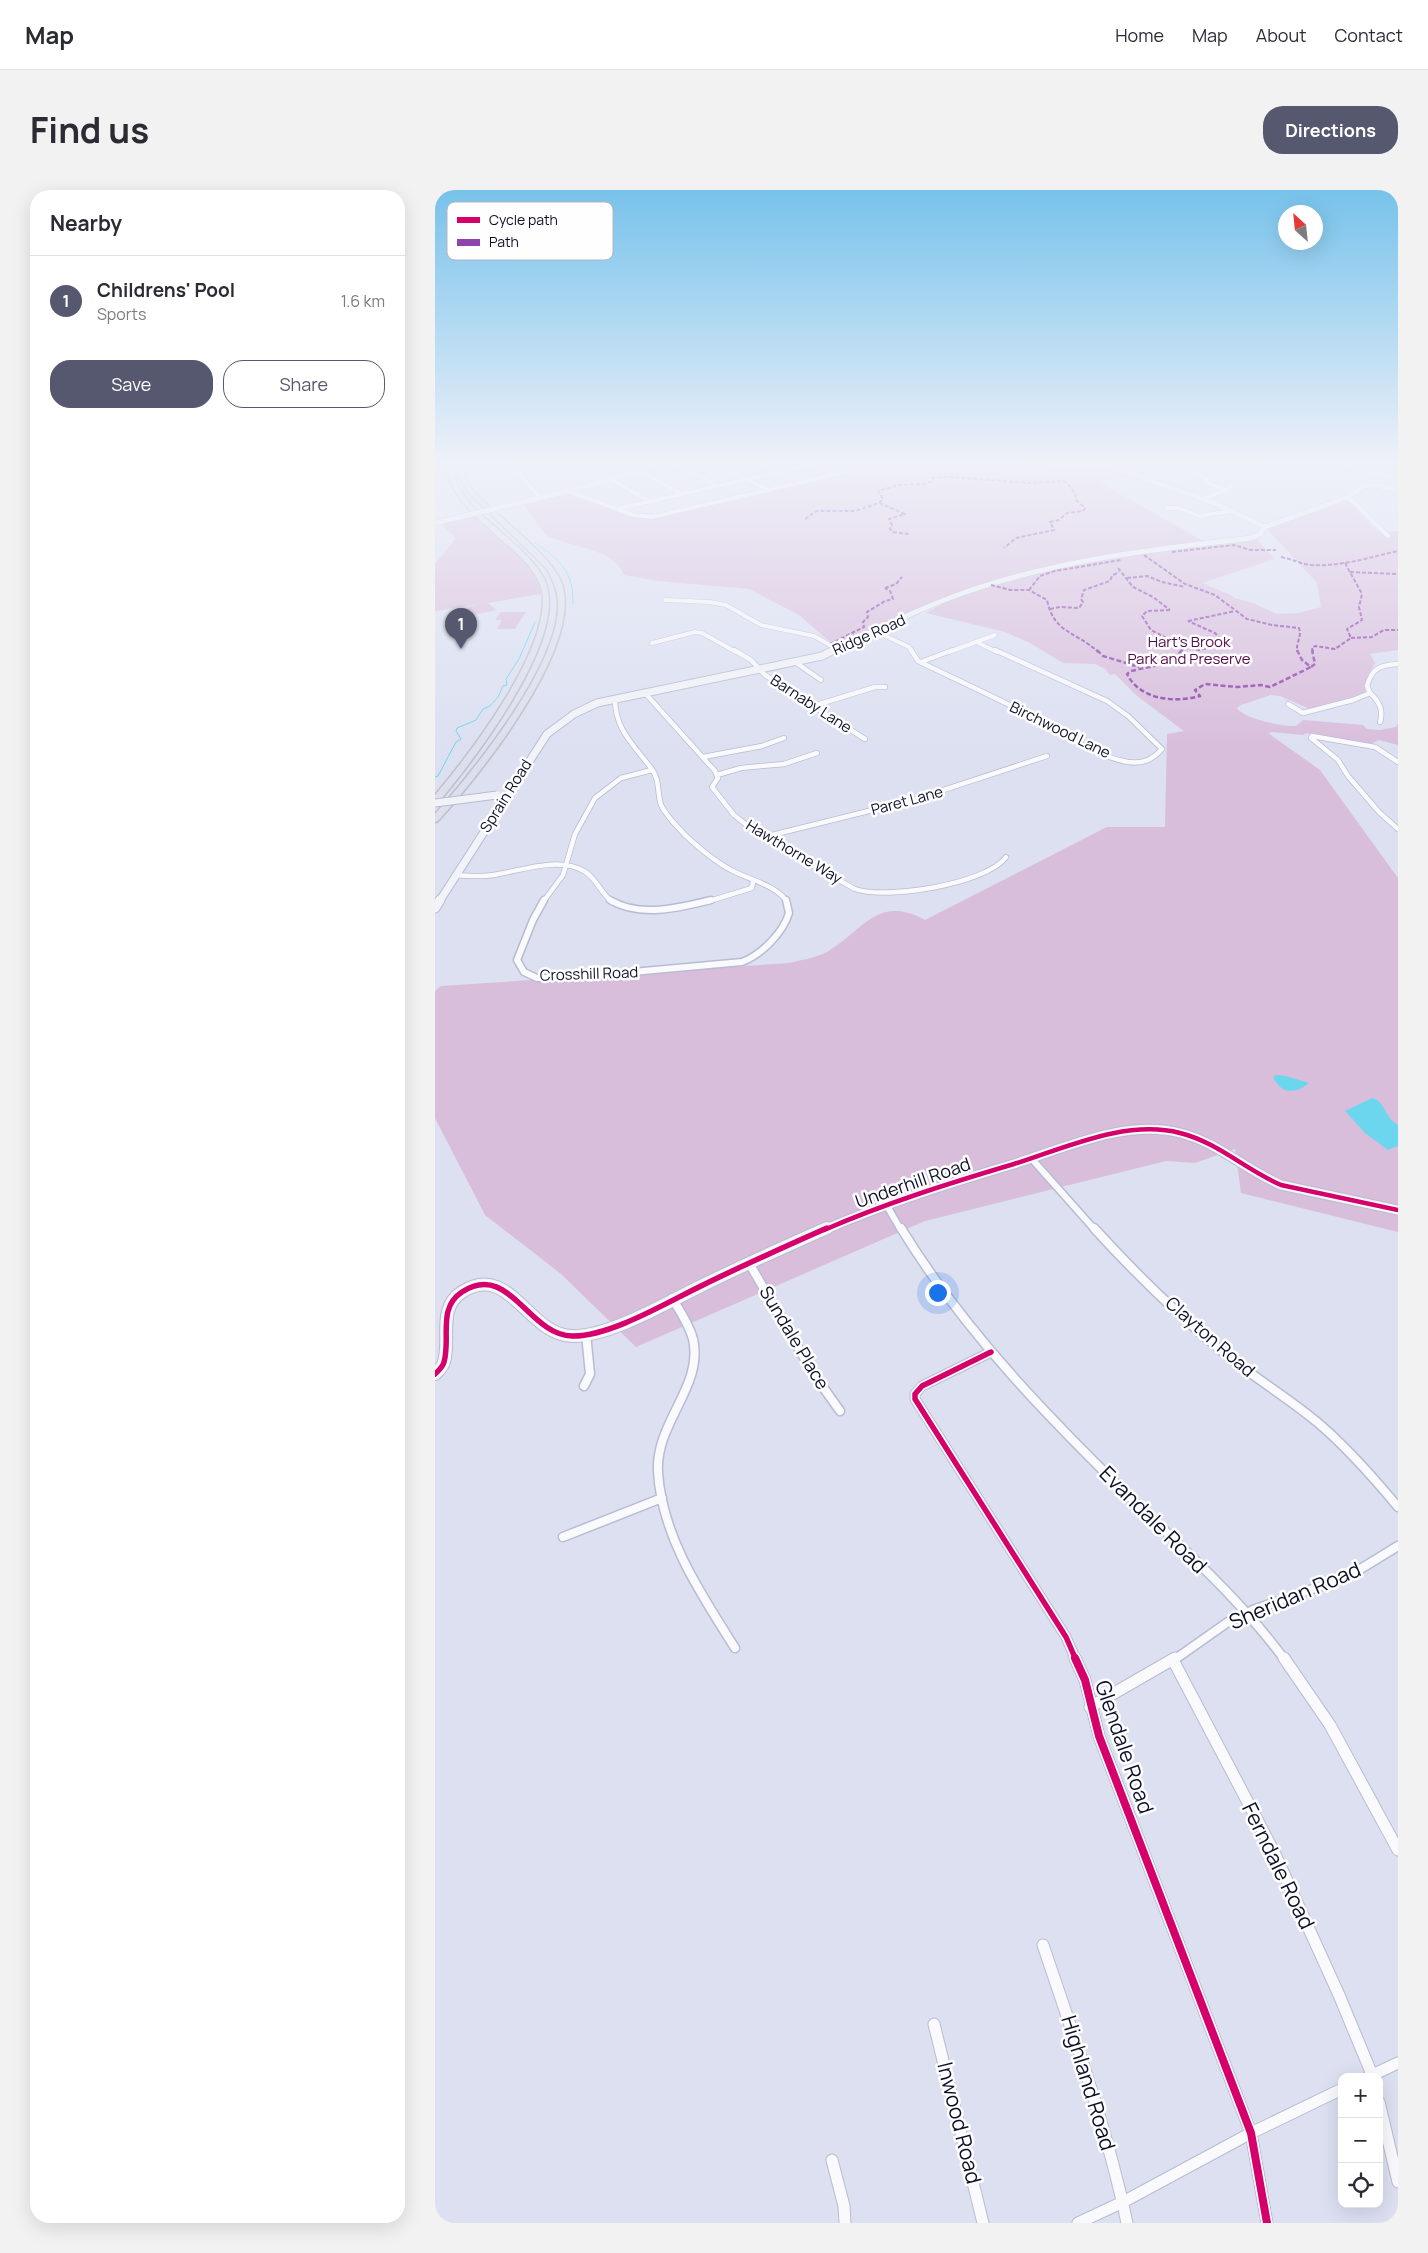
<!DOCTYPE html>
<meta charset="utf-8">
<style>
:root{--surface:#fff;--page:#f2f2f3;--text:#2b2b33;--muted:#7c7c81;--line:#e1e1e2;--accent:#55586e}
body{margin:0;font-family:Manrope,sans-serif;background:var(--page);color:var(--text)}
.controls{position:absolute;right:15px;bottom:15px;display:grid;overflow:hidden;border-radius:10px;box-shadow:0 5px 20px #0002}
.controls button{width:45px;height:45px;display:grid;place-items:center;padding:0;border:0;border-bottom:1px solid var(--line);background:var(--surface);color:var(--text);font:25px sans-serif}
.compass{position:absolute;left:843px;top:15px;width:45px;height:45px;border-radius:50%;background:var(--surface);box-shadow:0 5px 20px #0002;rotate:333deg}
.you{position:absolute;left:502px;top:1102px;width:18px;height:18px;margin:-12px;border:4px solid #fff;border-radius:50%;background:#1a73e8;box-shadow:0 0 0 8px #1a73e833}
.badge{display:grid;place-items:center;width:32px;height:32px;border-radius:50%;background:var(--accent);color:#fff;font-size:16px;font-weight:700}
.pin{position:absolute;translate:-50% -41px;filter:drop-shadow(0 1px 2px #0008)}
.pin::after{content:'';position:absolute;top:26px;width:18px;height:15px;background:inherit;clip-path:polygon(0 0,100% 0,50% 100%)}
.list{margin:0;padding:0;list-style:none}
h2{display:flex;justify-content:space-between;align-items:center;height:65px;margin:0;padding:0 20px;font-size:21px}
h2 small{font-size:16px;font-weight:400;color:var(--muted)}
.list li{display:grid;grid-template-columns:32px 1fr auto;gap:15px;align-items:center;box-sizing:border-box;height:90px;padding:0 20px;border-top:1px solid var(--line)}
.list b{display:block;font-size:19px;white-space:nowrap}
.list p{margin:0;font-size:16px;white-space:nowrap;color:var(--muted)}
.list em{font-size:16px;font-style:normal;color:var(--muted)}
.actions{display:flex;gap:10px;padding:15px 20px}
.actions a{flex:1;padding:11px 0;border:1px solid var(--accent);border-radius:20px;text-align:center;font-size:18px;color:var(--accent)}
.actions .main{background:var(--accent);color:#fff}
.icon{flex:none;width:28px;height:28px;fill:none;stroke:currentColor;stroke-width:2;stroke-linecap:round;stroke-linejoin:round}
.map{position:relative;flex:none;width:963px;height:2033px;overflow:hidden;border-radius:20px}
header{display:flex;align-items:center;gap:30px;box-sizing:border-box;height:70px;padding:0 25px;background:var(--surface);border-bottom:1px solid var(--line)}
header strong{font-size:24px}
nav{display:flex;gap:28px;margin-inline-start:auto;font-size:18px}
.intro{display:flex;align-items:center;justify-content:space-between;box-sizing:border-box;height:120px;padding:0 30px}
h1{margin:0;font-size:35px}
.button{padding:12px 22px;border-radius:20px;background:var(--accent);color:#fff;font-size:18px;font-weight:700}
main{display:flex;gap:30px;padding:0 30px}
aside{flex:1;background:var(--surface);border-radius:20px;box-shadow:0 5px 20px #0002}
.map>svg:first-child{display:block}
.green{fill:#d9bedc}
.water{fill:#6dd6ef}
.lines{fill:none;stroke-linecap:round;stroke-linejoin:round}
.stream{stroke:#6dd6ef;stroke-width:1}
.street-far4-casing{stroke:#b7bcd0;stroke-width:5}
.street-far3-casing{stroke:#b7bcd0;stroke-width:6}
.street-far2-casing{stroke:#b7bcd0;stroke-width:9}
.street-far1-casing{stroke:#b7bcd0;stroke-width:11}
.street-casing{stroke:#b7bcd0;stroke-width:13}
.secondary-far3-casing{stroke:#b7bcd0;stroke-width:6}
.secondary-far2-casing{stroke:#b7bcd0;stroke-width:9}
.secondary-far1-casing{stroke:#b7bcd0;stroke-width:11}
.secondary-casing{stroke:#b7bcd0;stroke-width:14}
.highway-casing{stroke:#bdbfcb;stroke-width:3}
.street-far4{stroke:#fafafd;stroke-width:4}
.street-far3{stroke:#fafafd;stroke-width:4.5}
.street-far2{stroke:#fafafd;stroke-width:6}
.street-far1{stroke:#fafafd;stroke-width:8}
.street{stroke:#fafafd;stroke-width:11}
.secondary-far3{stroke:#f1f3f8;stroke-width:5}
.secondary-far2{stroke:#f1f3f8;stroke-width:7}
.secondary-far1{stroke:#f1f3f8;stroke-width:9}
.secondary{stroke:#f1f3f8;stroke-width:12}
.highway{fill:#dddfec;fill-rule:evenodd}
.secondary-bridge-far1-casing{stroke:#b7bcd0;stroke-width:6;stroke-linecap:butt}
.secondary-bridge-casing{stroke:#b7bcd0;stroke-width:9;stroke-linecap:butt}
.secondary-bridge-far1{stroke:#f1f3f8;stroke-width:5}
.secondary-bridge{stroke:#f1f3f8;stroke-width:7}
.quiet-far1{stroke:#8e44ad;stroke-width:2;stroke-dasharray:4 2;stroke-linecap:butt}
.quiet{stroke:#8e44ad;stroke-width:2.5;stroke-dasharray:5 2.5;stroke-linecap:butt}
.cycleway-far2-casing{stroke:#fefefe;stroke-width:7}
.cycleway-far1-casing{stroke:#fefefe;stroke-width:9}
.cycleway-casing{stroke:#fefefe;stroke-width:11}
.cycleway-far2{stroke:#d6006c;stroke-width:4.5}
.cycleway-far1{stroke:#d6006c;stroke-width:5.5}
.cycleway{stroke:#d6006c;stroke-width:8}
.labels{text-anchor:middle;stroke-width:5;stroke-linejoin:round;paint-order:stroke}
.far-street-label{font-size:15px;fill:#0c0f28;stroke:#fefefe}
.far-park-label{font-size:15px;fill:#540b4a;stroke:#fefefe}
.street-label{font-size:18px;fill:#0c0f28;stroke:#fefefe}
.near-street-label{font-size:21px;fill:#0c0f28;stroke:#fefefe}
.key{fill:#fefefe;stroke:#b5b6be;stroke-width:1}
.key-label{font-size:14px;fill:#0c0f28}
</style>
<header>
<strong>Map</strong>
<nav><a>Home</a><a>Map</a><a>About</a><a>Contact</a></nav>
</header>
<div class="intro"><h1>Find us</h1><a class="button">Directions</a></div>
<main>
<aside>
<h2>Nearby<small></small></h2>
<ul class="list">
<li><span class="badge">1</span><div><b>Childrens' Pool</b><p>Sports</p></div><em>1.6 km</em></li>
</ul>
<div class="actions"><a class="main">Save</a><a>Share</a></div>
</aside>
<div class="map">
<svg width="963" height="2033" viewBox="0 0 963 2033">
<rect width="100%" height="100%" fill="#dce0f1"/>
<g class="green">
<path d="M474 270C544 270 630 263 696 285L664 292 770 352 650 370 535 399 401 457 364 425 314 399 223 391 189 385C179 358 138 358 115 347 107 343 94 321 88 313L132 302 202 327 215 328 414 282Z"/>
<path d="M911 309 944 342 963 341V460L935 464 940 473 931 489 930 503 924 507 875 519 845 506 836 505 806 515 802 518C809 529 849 537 861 536L868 530 928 535 932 539 945 540 961 537 963 534V555L944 550 933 555 921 553 871 543 868 545 837 542 833 543 885 580 963 688V1042L806 1003 800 959 760 973 731 971 490 1031 201 1157 126 1084 50 1025 0 928V801L6 796 354 773C366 770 381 768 392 762 428 741 442 704 490 730L672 637H730L732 544 749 541 702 506 680 484 675 485 670 479 660 474 628 473 595 453 570 442 491 423 524 405 604 382 671 368 822 349 839 369 767 393 796 405 799 408 818 413 842 424 863 423 886 417 882 393 833 340 838 336Z"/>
<path d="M38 325C61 346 100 371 106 404L53 413 61 420 35 426 27 419 44 414 0 421V374L21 348 5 333Z"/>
<polygon points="66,422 91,422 80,439 62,439 67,430 60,430"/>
</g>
<g class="water">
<path d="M843 885 851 886 874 893C861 904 845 905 838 886Z"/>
<path d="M937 908C951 911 948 926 963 935V956L953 960 930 943 910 921Z"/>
</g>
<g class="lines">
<g class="stream">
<polyline points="457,270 462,274 488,275"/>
<path d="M100 353C125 370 139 382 138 414"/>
<polyline points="0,587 3,586 21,552 26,549 21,541 22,538 41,530 48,519 55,516 63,507 68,496 72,495 71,489 84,469 100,432"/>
</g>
<defs>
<g id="street-far4">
<polyline points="273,270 331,299"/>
<polyline points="319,270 343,282"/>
<polyline points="362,270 373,275"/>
<polyline points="657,270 662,277"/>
<polyline points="738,270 772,289 770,292 791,300"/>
<polyline points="234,272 265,286 281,296"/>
<polyline points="86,280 84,283 105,308"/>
<polyline points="203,280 247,304"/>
<polyline points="933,280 949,275 950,273 945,270"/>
<polyline points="175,289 214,311"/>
<polyline points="133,301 198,325 217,327 419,280 420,270"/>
<polyline points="913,307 953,346"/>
<polyline points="767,309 794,299 795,296"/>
<polyline points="731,318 744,318 764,326 796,321"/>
<polyline points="182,319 397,270"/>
<polyline points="230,410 275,412 291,415 326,435 379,446 402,459"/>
<polyline points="440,441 474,457 477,462"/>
<polyline points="541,452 562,462"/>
<polyline points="217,453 260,442 267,443 301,462"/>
<polyline points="514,462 560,445"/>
</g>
<g id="street-far3">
<polyline points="299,460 316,470 330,485 430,549"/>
<path d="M476 460 483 471C522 490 562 508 600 528 630 544 659 566 693 572 708 574 717 570 727 559L693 526 672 511 560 460"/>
<polyline points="360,472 386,490"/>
<polyline points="486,472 518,460"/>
<path d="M210 503 280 581 283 588 277 597 299 625 328 648 420 699C450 710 552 694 571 667"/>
<path d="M935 503C944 511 949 520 945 532"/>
<path d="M180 509C180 540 199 555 216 578 225 589 222 602 226 615 231 626 242 636 250 645 264 658 279 671 296 680 312 689 342 695 352 712"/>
<path d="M853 514 868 523 918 510 935 503 932 496C937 478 945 475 963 474"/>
<polyline points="378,516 440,497 450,497"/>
<polyline points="877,546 876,548 903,570 913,586 944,622 963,639"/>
<polyline points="877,546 940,557 963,572"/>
<polyline points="268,567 327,556 349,548"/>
<polyline points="282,585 306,578 349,574 382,563"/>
<polyline points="329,647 478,610 612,566"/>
<path d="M20 685C33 686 46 687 58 685 86 681 123 666 149 681 161 688 166 703 177 712"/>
<polyline points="108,712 128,685 140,644 160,608 186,588 217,580"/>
<polyline points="271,712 317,698 318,691"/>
</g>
<g id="street-far2">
<path d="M109 710 98 730 82 770 89 782 102 788H132L307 772C326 765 348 743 354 723L351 710"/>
<path d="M175 710C205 728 244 718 276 710"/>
<polyline points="596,968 660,1040"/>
<polyline points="452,1016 466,1040"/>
</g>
<g id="street-far1">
<path d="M466 1038C530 1143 617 1231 704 1316 755 1365 808 1413 850 1470"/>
<path d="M659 1038C699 1082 742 1124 788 1162 818 1187 852 1207 882 1232 912 1257 938 1287 963 1317"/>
<polyline points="314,1073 378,1183 405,1221"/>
<path d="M237 1108C245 1121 254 1134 258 1149 269 1196 220 1233 223 1282 227 1347 266 1404 300 1458"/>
<polyline points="556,1162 487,1196 480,1204 480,1209 631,1447 641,1470"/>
<polyline points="149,1196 155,1184 151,1144"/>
<polyline points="128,1347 227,1308"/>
<polyline points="739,1470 793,1432 818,1420 914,1386 963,1356"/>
</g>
<g id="street">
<polyline points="640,1468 650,1490 664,1546 816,1943 832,2033"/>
<polyline points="849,1468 895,1535 963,1660"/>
<polyline points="738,1470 839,1662 904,1805 938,1887"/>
<polyline points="655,1517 740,1468"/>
<path d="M608 1755C639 1847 672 1938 692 2033"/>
<polyline points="499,1834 548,2033"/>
<polyline points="933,1887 963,1873"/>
<polyline points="944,1912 963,1992"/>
<polyline points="397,1970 409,2016 410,2033"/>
<polyline points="643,2033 688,2012 816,1943 907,1899"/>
</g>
<g id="secondary-far3">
<path d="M599 270C638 279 676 278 715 270"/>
<polyline points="874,270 905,274 963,288"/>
<polyline points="677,277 779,313 830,337"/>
<polyline points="84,313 149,297 239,270"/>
<polyline points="0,333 37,324"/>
<polyline points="830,337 913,307 929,296 939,295 963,300"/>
<path d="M396 462C439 441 483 419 528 403 621 370 719 359 816 348L825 344 830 337"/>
</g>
<polyline id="secondary-far2" points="4,712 112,544 139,524 162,513 387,466 399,460"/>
<g id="secondary-far1">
<polyline points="0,718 5,710"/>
<path d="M389 1040C451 1013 515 993 579 974 630 958 691 929 745 943 782 952 811 980 846 995L963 1020"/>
</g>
<path id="secondary" d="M0 1184C3 1181 8 1177 9 1172 16 1149 2 1118 27 1102 74 1071 93 1145 137 1146 174 1147 231 1113 264 1097 306 1076 349 1057 392 1038"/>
<g id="highway">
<path d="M10 270H16C20 309 49 326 75 350 89 363 110 381 113 401 124 459 39 570 3 613L0 614V605C35 564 117 457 107 401 103 381 82 363 68 351 42 327 14 308 10 270Z"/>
<path d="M21 270H27L29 286 38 301C60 325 118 366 127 394 148 458 44 585 3 631L0 632V624C40 579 120 480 123 419 124 404 119 392 112 379L34 303 24 286Z"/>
</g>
</defs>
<use href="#street-far4" class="street-far4-casing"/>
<use href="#street-far3" class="street-far3-casing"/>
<use href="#street-far2" class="street-far2-casing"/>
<use href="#street-far1" class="street-far1-casing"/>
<use href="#street" class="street-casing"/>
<use href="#secondary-far3" class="secondary-far3-casing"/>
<use href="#secondary-far2" class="secondary-far2-casing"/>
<use href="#secondary-far1" class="secondary-far1-casing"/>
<use href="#secondary" class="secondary-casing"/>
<use href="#highway" class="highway-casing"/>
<use href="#street-far4" class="street-far4"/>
<use href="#street-far3" class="street-far3"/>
<use href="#street-far2" class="street-far2"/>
<use href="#street-far1" class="street-far1"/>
<use href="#street" class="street"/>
<use href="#secondary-far3" class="secondary-far3"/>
<use href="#secondary-far2" class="secondary-far2"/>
<use href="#secondary-far1" class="secondary-far1"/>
<use href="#secondary" class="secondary"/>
<use href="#highway" class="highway"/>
<defs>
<polyline id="secondary-bridge-far1" points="37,324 84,313"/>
<polyline id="secondary-bridge" points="0,613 62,605"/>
</defs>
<use href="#secondary-bridge-far1" class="secondary-bridge-far1-casing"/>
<use href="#secondary-bridge" class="secondary-bridge-casing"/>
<use href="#secondary-bridge-far1" class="secondary-bridge-far1"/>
<use href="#secondary-bridge" class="secondary-bridge"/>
<g class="quiet-far1">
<path d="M444 313 448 309 443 301 464 295 489 294 497 291 498 288 514 287 595 293 629 291C635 295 641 303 641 310L650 318 648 321 632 323 624 330 615 332 619 340 581 348 569 358"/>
<polyline points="370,329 382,321 420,321 444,313 470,324 454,329 457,335 455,339 458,342 474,344"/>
<polyline points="737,362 799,355 815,360 841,360"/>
<path d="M709 365 750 394 780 405 812 429 837 435 864 438C867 447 861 452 862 462"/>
<path d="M846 367C857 369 866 374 876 375 905 377 936 367 963 361"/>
<polyline points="910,373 927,404 924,417 927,430 912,439 916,448"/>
<polyline points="683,378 698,397 718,407 735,420"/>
<polyline points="915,382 963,384"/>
<polyline points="692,388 712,386 727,392 750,397"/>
<path d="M556 395 575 400H594L612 410C619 444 641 441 663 462"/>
<polyline points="450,398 461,394 467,387"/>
<polyline points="594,400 605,386 620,381 686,370"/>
<polyline points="615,419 625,417 644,418 648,412 646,409 649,400 675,391 677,386 684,382"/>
<polyline points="735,420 712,421 707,426 716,440 749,457 764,460 790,454 780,443 753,431"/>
<polyline points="753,431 800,421"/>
<polyline points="916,448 937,447 949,440 963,440"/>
<polyline points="395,454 429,437 428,432 433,427 432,422 450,411 458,409 455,401 450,398"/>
<polyline points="746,462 749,457"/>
<polyline points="878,462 877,458 880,456 900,459 916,448"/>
</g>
<g class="quiet">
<polyline points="662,460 668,466 704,477"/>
<path d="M747 460 737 472 696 481 692 484C705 510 739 513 765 506L760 500 770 494 802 497 826 495 835 497 876 477"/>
<polyline points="862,460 867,470 876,477"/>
<polyline points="876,477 880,474 877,460"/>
</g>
<defs>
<path id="cycleway-far2" d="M389 1040C451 1013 515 993 579 974 630 958 691 929 745 943 782 952 811 980 846 995L963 1020"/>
<g id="cycleway-far1">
<polyline points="556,1162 487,1196 480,1204 480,1209 631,1447 641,1470"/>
<path d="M0 1184C3 1181 8 1177 9 1172 16 1149 2 1118 27 1102 74 1071 93 1145 137 1146 174 1147 231 1113 264 1097 306 1076 349 1057 392 1038"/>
</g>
<polyline id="cycleway" points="640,1468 650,1490 664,1546 816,1943 832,2033"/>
</defs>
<use href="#cycleway-far2" class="cycleway-far2-casing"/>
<use href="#cycleway-far1" class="cycleway-far1-casing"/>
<use href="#cycleway" class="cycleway-casing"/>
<use href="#cycleway-far2" class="cycleway-far2"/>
<use href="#cycleway-far1" class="cycleway-far1"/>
<use href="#cycleway" class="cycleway"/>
</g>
<linearGradient id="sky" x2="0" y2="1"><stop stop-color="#77c2eb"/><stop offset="0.49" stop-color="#eff1f9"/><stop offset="1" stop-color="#eff1f9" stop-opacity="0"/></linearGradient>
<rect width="963" height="555" fill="url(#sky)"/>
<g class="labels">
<g class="far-street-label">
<text transform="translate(434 445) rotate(-24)" y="5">Ridge Road</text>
<text transform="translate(376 514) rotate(33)" y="5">Barnaby Lane</text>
<text transform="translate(625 540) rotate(26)" y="5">Birchwood Lane</text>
<text transform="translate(71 606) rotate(-58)" y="5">Sprain Road</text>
<text transform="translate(472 611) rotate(-15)" y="5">Paret Lane</text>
<text transform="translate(359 662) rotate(31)" y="5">Hawthorne Way</text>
<text transform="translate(154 784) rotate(-2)" y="5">Crosshill Road</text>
</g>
<g class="far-park-label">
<text x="754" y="457">Hart's Brook<tspan x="754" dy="17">Park and Preserve</tspan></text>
</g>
<g class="street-label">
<text transform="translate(478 993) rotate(-19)" y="6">Underhill Road</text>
<text transform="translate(775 1147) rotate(41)" y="6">Clayton Road</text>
<text transform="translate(359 1148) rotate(59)" y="6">Sundale Place</text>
</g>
<g class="near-street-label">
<text transform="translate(718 1330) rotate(45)" y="7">Evandale Road</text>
<text transform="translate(860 1406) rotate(-23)" y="7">Sheridan Road</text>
<text transform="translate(689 1557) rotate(71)" y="7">Glendale Road</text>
<text transform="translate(843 1676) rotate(64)" y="7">Ferndale Road</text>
<text transform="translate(653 1893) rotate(73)" y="7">Highland Road</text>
<text transform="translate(524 1933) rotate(76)" y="7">Inwood Road</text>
</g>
</g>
<rect x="12" y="12" width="166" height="58" rx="8" class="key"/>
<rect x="22" y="27" width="23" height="6" fill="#d6006c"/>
<rect x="22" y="49" width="23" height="7" fill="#8e44ad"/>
<g class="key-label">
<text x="54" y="35">Cycle path</text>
<text x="54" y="57">Path</text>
</g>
</svg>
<div class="controls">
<button>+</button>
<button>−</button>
<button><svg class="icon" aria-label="locate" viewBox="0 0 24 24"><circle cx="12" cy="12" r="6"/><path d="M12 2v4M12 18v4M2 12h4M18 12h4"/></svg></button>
</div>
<svg class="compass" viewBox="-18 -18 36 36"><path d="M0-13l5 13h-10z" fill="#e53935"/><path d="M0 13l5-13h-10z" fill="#7c7c81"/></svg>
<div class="you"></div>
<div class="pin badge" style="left:26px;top:459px">1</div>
</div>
</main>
